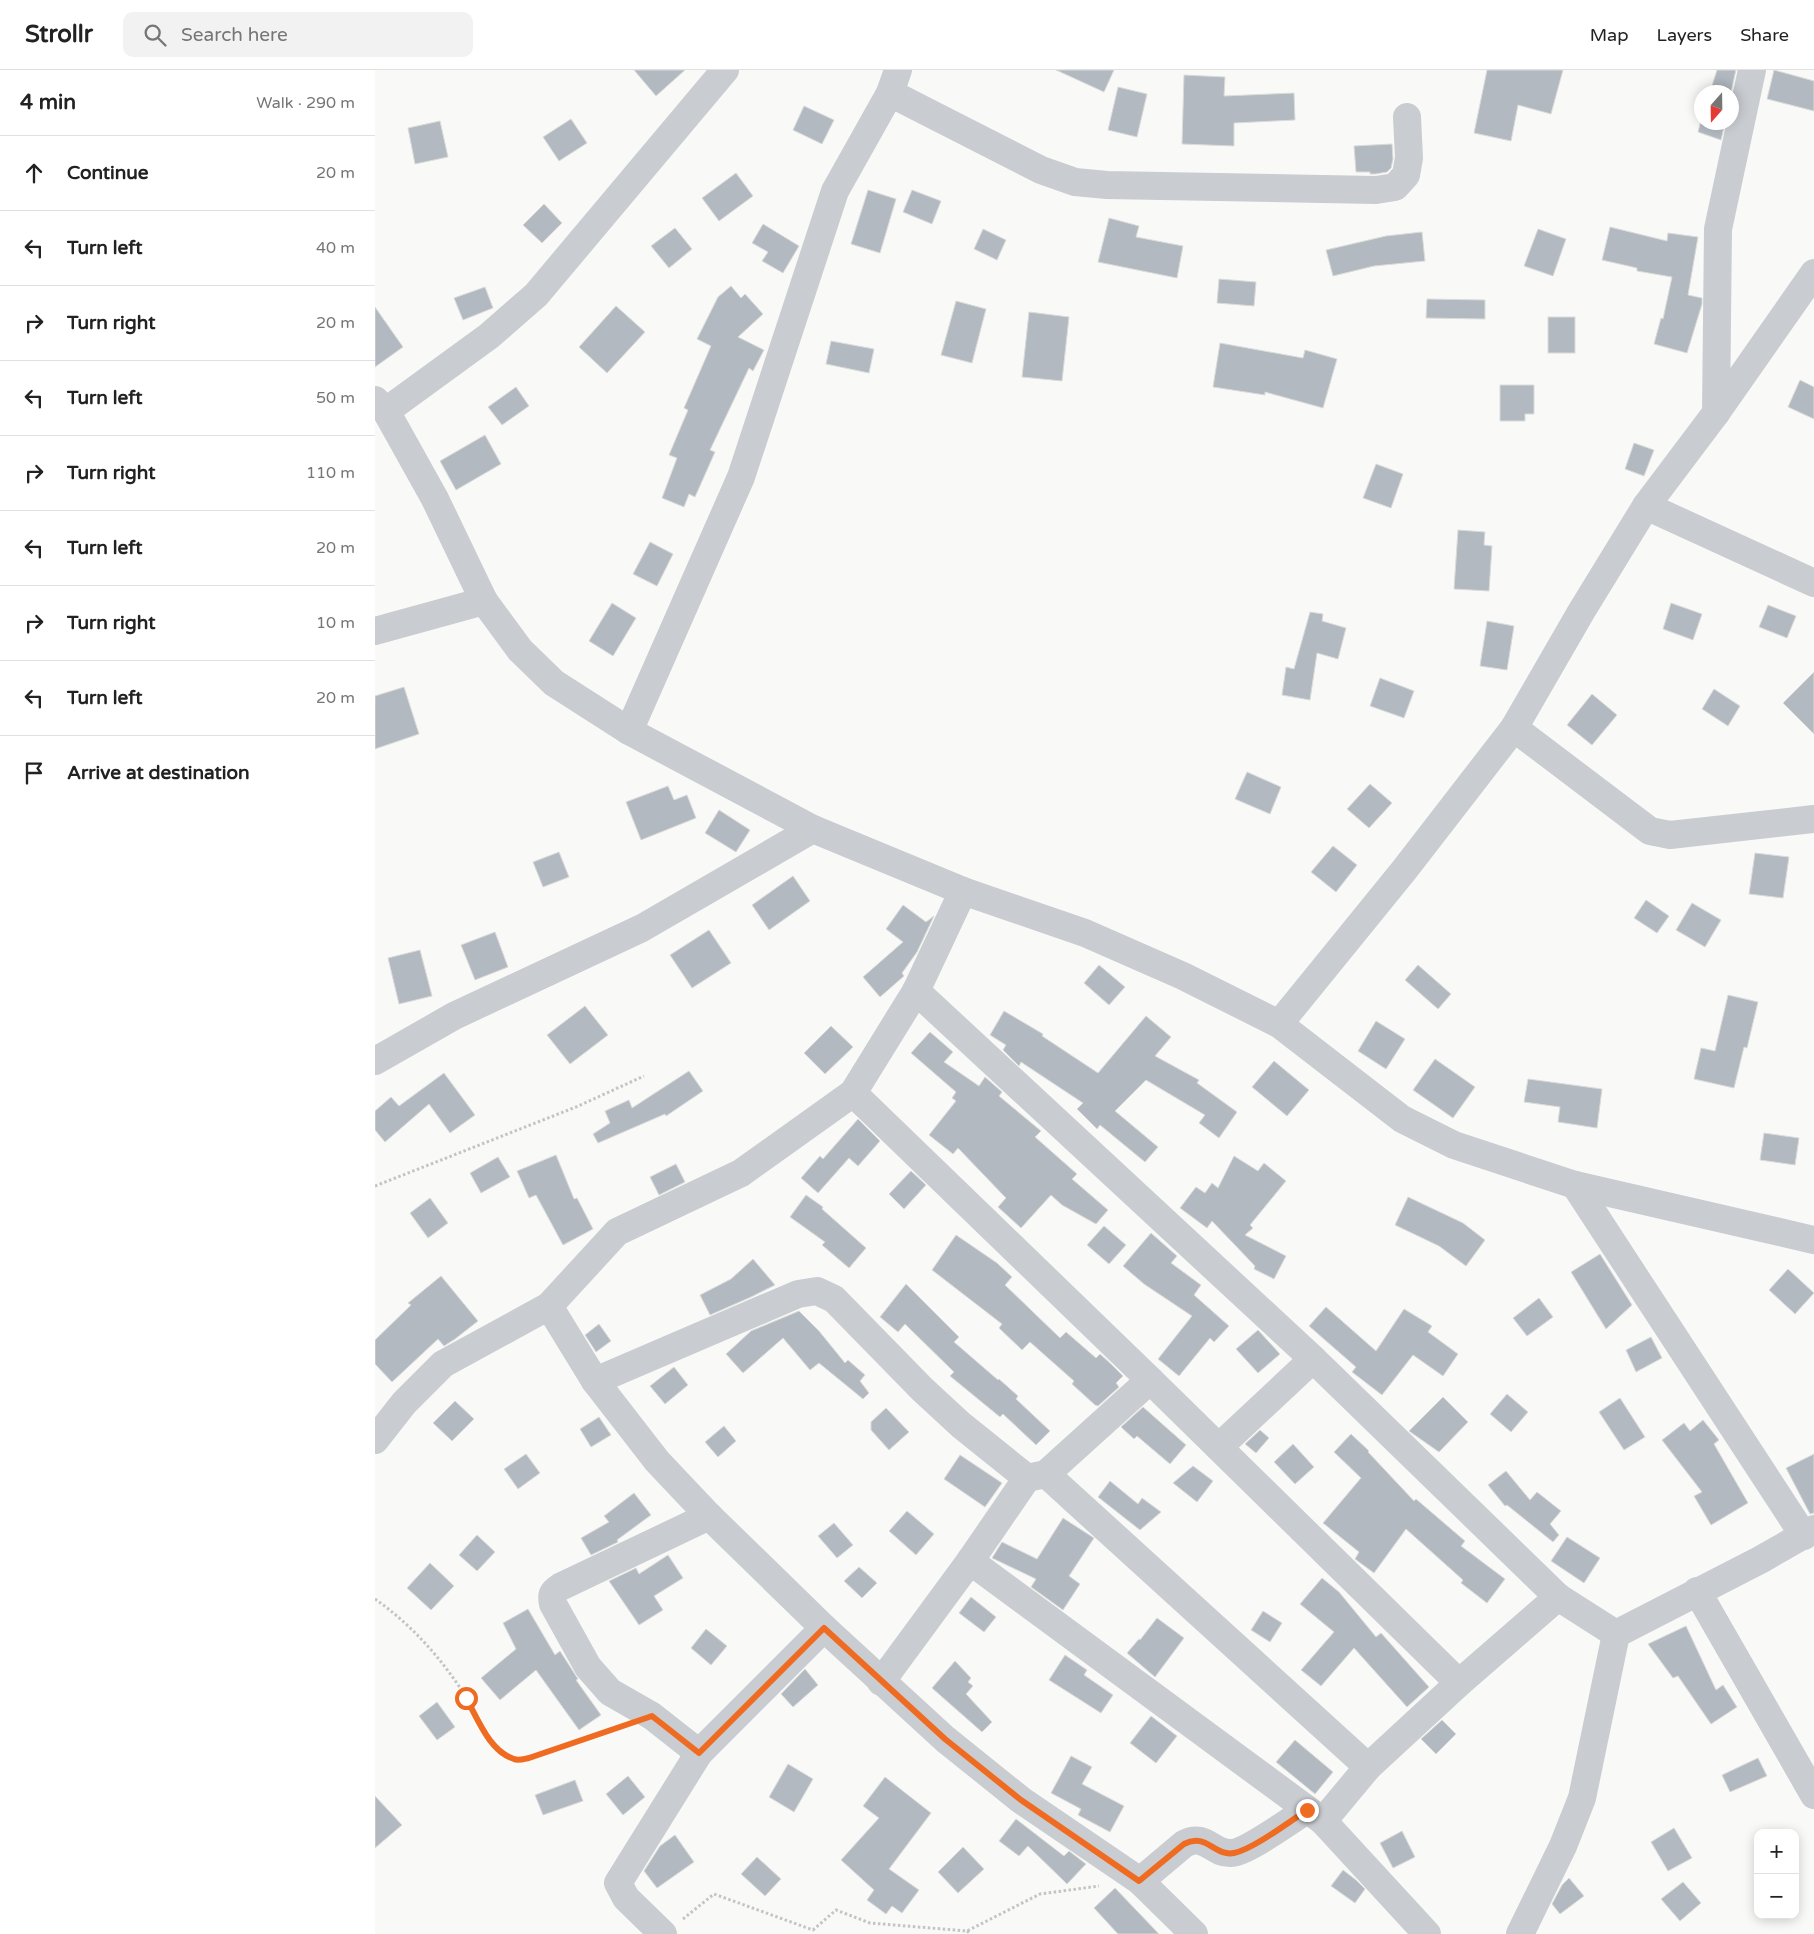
<!DOCTYPE html>
<meta charset="utf-8">
<style>
:root{--surface:#fff;--page:#f2f2f2;--text:#222;--muted:#767676;--line:#e0e0e0}
body{margin:0;font-family:"Varela Round",sans-serif;background:var(--page);color:var(--text)}
.controls{position:absolute;right:15px;bottom:15px;display:grid;overflow:hidden;border-radius:10px;box-shadow:0 2px 12px #0003}
.controls button{width:45px;height:45px;display:grid;place-items:center;padding:0;border:0;border-bottom:1px solid var(--line);background:var(--surface);color:var(--text);font:25px sans-serif}
.compass{position:absolute;left:1319px;top:15px;width:45px;height:45px;border-radius:50%;background:var(--surface);box-shadow:0 2px 12px #0003;rotate:200deg}
.stop{position:absolute;width:15px;height:15px;margin:-11px;border:4px solid #ef6b21;border-radius:50%;background:#fff}
.stop.end{background:#ef6b21;border-color:#fff;box-shadow:0 1px 5px #0008}
.list{margin:0;padding:0;list-style:none}
h2{display:flex;justify-content:space-between;align-items:center;height:65px;margin:0;padding:0 20px;font-size:21px}
h2 small{font-size:16px;font-weight:400;color:var(--muted)}
.list li{display:grid;grid-template-columns:32px 1fr auto;gap:15px;align-items:center;box-sizing:border-box;height:75px;padding:0 20px;border-top:1px solid var(--line)}
.list b{display:block;font-size:19px;white-space:nowrap}
.list em{font-size:16px;font-style:normal;color:var(--muted)}
.icon{flex:none;width:28px;height:28px;fill:none;stroke:currentColor;stroke-width:2;stroke-linecap:round;stroke-linejoin:round}
.map{position:relative;flex:none;width:1439px;height:1864px;overflow:hidden}
header{display:flex;align-items:center;gap:30px;box-sizing:border-box;height:70px;padding:0 25px;background:var(--surface);border-bottom:1px solid var(--line)}
header strong{font-size:24px}
nav{display:flex;gap:28px;margin-inline-start:auto;font-size:18px}
.search{width:350px;height:45px;background:var(--page);display:flex;align-items:center;gap:12px;box-sizing:border-box;padding:0 18px;border-radius:10px;color:var(--muted);font-size:19px}
main{display:flex}
aside{flex:1;background:var(--surface)}
.map>svg:first-child{display:block}
.building{fill:#b2b9c0;stroke:#dbdcd9}
.lines{fill:none;stroke-linecap:round;stroke-linejoin:round}
.path{stroke:#c2c4c7;stroke-width:3;stroke-dasharray:2.5 2.5;stroke-linecap:butt}
.minor{stroke:#c9ccd0;stroke-width:28}
.route{stroke:#ef6b21;stroke-width:6}
</style>
<header>
<strong>Strollr</strong>
<div class="search"><svg class="icon" aria-label="search" viewBox="0 0 24 24"><circle cx="10" cy="10" r="6"/><path d="M15 15l6 6"/></svg>Search here</div>
<nav><a>Map</a><a>Layers</a><a>Share</a></nav>
</header>
<main>
<aside>
<h2>4 min<small>Walk · 290 m</small></h2>
<ul class="list">
<li><svg class="icon" aria-label="ahead" viewBox="0 0 24 24"><path d="M12 20V5M6 11l6-6 6 6"/></svg><div><b>Continue</b></div><em>20 m</em></li>
<li><svg class="icon" aria-label="left" viewBox="0 0 24 24"><path d="M17 20v-9H6M10 6l-5 5 5 5"/></svg><div><b>Turn left</b></div><em>40 m</em></li>
<li><svg class="icon" aria-label="right" viewBox="0 0 24 24"><path d="M7 20v-9h11M14 6l5 5-5 5"/></svg><div><b>Turn right</b></div><em>20 m</em></li>
<li><svg class="icon" aria-label="left" viewBox="0 0 24 24"><path d="M17 20v-9H6M10 6l-5 5 5 5"/></svg><div><b>Turn left</b></div><em>50 m</em></li>
<li><svg class="icon" aria-label="right" viewBox="0 0 24 24"><path d="M7 20v-9h11M14 6l5 5-5 5"/></svg><div><b>Turn right</b></div><em>110 m</em></li>
<li><svg class="icon" aria-label="left" viewBox="0 0 24 24"><path d="M17 20v-9H6M10 6l-5 5 5 5"/></svg><div><b>Turn left</b></div><em>20 m</em></li>
<li><svg class="icon" aria-label="right" viewBox="0 0 24 24"><path d="M7 20v-9h11M14 6l5 5-5 5"/></svg><div><b>Turn right</b></div><em>10 m</em></li>
<li><svg class="icon" aria-label="left" viewBox="0 0 24 24"><path d="M17 20v-9H6M10 6l-5 5 5 5"/></svg><div><b>Turn left</b></div><em>20 m</em></li>
<li><svg class="icon" aria-label="arrive" viewBox="0 0 24 24"><path d="M6 21V4h12l-3 4 3 4H6"/></svg><div><b>Arrive at destination</b></div></li>
</ul>
</aside>
<div class="map">
<svg width="1439" height="1864" viewBox="0 0 1439 1864">
<rect width="100%" height="100%" fill="#f9faf7"/>
<g class="building">
<polygon points="259,0 310,0 281,26"/>
<polygon points="681,0 739,0 729,22"/>
<polygon points="1112,0 1188,0 1176,44 1143,35 1136,71 1099,63"/>
<polygon points="1342,0 1361,0 1356,22 1335,22"/>
<polygon points="1399,0 1439,11 1439,41 1392,29"/>
<polygon points="809,5 850,7 849,26 919,23 920,50 859,53 859,76 807,74"/>
<polygon points="743,17 772,24 762,67 733,60"/>
<polygon points="429,36 459,50 447,74 418,60"/>
<polygon points="196,49 212,73 184,91 168,67"/>
<polygon points="1326,50 1326,52 1350,52 1346,70 1323,62"/>
<polygon points="65,51 73,87 40,94 33,58"/>
<polygon points="1017,74 1018,89 1016,98 1012,102 1000,104 995,104 995,102 981,102 979,76"/>
<polygon points="361,103 378,126 344,151 327,128"/>
<polygon points="493,120 521,129 505,183 476,174"/>
<polygon points="537,120 566,131 557,154 528,142"/>
<polygon points="169,134 187,153 167,173 148,155"/>
<polygon points="734,148 764,156 761,167 808,176 802,208 723,192"/>
<polygon points="388,154 424,176 408,203 387,191 393,182 377,173"/>
<polygon points="1235,157 1292,171 1293,163 1323,167 1313,225 1327,228 1327,234 1312,283 1279,274 1286,248 1288,249 1297,207 1262,201 1262,198 1227,190"/>
<polygon points="300,158 317,179 294,198 276,176"/>
<polygon points="608,159 631,170 622,190 599,179"/>
<polygon points="1163,159 1191,169 1178,206 1149,196"/>
<polygon points="1047,162 1050,191 999,196 958,206 951,180 1011,166"/>
<polygon points="844,209 881,212 879,236 842,233"/>
<polygon points="356,216 366,228 370,224 388,244 363,267 389,280 378,301 374,298 335,380 340,382 320,427 314,424 309,437 287,428 302,388 294,385 313,340 309,338 336,276 322,269 343,227"/>
<polygon points="110,217 118,238 88,250 79,228"/>
<polygon points="1052,229 1110,230 1110,249 1051,248"/>
<polygon points="581,231 611,239 597,293 566,285"/>
<polygon points="241,236 270,262 232,303 204,277"/>
<polygon points="0,237 28,277 0,297"/>
<polygon points="654,242 694,247 687,311 647,307"/>
<rect x="1173" y="247" width="27" height="36"/>
<polygon points="456,271 499,279 494,303 451,294"/>
<polygon points="845,273 928,288 930,280 962,289 948,338 890,322 890,325 838,317"/>
<polygon points="1425,310 1439,317 1439,349 1413,337"/>
<polygon points="1125,315 1159,315 1159,344 1150,344 1150,351 1125,351"/>
<polygon points="141,317 154,336 127,355 113,337"/>
<polygon points="110,365 126,394 81,420 65,391"/>
<polygon points="1259,373 1279,380 1269,406 1250,399"/>
<polygon points="1001,394 1028,404 1016,438 988,428"/>
<polygon points="1083,460 1110,462 1109,475 1117,476 1114,521 1079,519"/>
<polygon points="275,472 298,484 282,516 258,504"/>
<polygon points="237,533 261,548 238,586 214,571"/>
<polygon points="1296,533 1327,544 1318,570 1288,559"/>
<polygon points="1393,535 1421,546 1412,568 1384,557"/>
<polygon points="935,542 948,544 947,551 971,558 963,589 942,583 935,630 907,625 911,597 919,599"/>
<polygon points="1112,551 1139,556 1132,600 1105,596"/>
<polygon points="1439,602 1439,664 1408,633"/>
<polygon points="1005,608 1039,621 1029,648 995,636"/>
<polygon points="29,617 44,664 0,679 0,626"/>
<polygon points="1339,619 1365,636 1353,656 1327,639"/>
<polygon points="1217,624 1242,645 1217,675 1192,655"/>
<polygon points="872,702 906,717 895,744 860,729"/>
<polygon points="995,714 1017,733 994,758 972,739"/>
<polygon points="293,716 299,730 312,725 321,748 266,770 251,732"/>
<polygon points="344,740 375,760 361,782 330,763"/>
<polygon points="958,776 982,795 961,822 936,802"/>
<polygon points="184,782 194,807 168,817 158,792"/>
<polygon points="1380,783 1414,787 1408,828 1374,824"/>
<polygon points="418,806 435,831 394,860 377,835"/>
<polygon points="1271,830 1294,846 1282,863 1259,848"/>
<polygon points="1317,833 1346,850 1330,877 1301,860"/>
<polygon points="528,835 551,852 559,846 542,882 527,903 529,906 505,927 488,907 528,872 511,859"/>
<polygon points="334,860 356,893 317,918 295,885"/>
<polygon points="120,862 133,897 100,910 86,875"/>
<polygon points="45,880 57,926 24,934 13,888"/>
<polygon points="724,895 750,917 734,935 709,913"/>
<polygon points="1043,895 1076,924 1063,939 1030,910"/>
<polygon points="1353,925 1383,932 1372,978 1369,977 1359,1018 1319,1009 1326,978 1340,981"/>
<polygon points="210,936 233,965 195,994 172,965"/>
<polygon points="629,941 668,964 667,966 723,1003 771,946 796,967 780,986 824,1010 822,1013 862,1042 844,1068 824,1053 830,1045 771,1010 740,1041 783,1077 770,1092 725,1055 722,1059 702,1039 708,1033 646,992 644,996 628,980 631,975 615,965"/>
<polygon points="1001,951 1030,969 1011,999 983,981"/>
<polygon points="456,956 478,977 450,1004 429,983"/>
<polygon points="555,962 578,982 569,992 604,1016 610,1007 627,1022 624,1026 666,1061 660,1067 702,1104 697,1109 733,1140 721,1154 687,1135 676,1125 646,1158 623,1137 631,1128 583,1078 578,1084 554,1065 581,1031 577,1028 581,1022 536,983"/>
<polygon points="1060,989 1100,1017 1078,1048 1038,1020"/>
<polygon points="899,991 934,1020 912,1046 877,1017"/>
<polygon points="314,1001 328,1021 291,1046 290,1044 223,1073 218,1064 235,1053 230,1041 254,1030 257,1038"/>
<polygon points="69,1003 100,1045 75,1063 54,1034 10,1072 0,1060 0,1041 16,1027 24,1036"/>
<polygon points="1153,1009 1227,1019 1222,1058 1183,1052 1185,1037 1149,1032"/>
<polygon points="483,1049 505,1071 483,1096 474,1088 443,1123 426,1108 445,1086 448,1089"/>
<polygon points="1389,1063 1424,1068 1420,1095 1385,1090"/>
<polygon points="181,1085 199,1129 202,1128 218,1159 188,1175 161,1125 154,1128 142,1101"/>
<polygon points="859,1086 883,1101 889,1093 911,1111 875,1155 878,1158 870,1165 911,1186 899,1209 879,1199 880,1196 837,1151 832,1158 805,1138 821,1117 830,1123 837,1113 843,1118"/>
<polygon points="123,1087 135,1107 106,1123 95,1103"/>
<polygon points="301,1094 310,1112 284,1125 275,1107"/>
<polygon points="536,1101 551,1115 529,1139 514,1124"/>
<polygon points="431,1125 448,1137 447,1139 491,1178 474,1198 447,1175 450,1172 415,1147"/>
<polygon points="1033,1127 1088,1153 1110,1170 1091,1196 1064,1176 1020,1155"/>
<polygon points="55,1128 73,1153 53,1168 35,1143"/>
<polygon points="729,1156 751,1175 734,1194 712,1175"/>
<polygon points="776,1163 802,1186 796,1193 826,1215 819,1225 854,1256 839,1272 835,1268 804,1306 783,1289 817,1246 769,1214 748,1196"/>
<polygon points="581,1165 622,1193 637,1207 630,1215 685,1268 691,1262 721,1288 725,1284 736,1294 748,1306 741,1313 744,1317 723,1336 720,1335 697,1314 699,1311 655,1272 647,1280 624,1258 627,1254 557,1200"/>
<polygon points="1225,1184 1257,1235 1231,1259 1196,1202"/>
<polygon points="378,1189 400,1215 376,1227 335,1245 325,1225 356,1209"/>
<polygon points="1413,1199 1439,1223 1420,1244 1394,1220"/>
<polygon points="66,1206 103,1251 80,1269 69,1276 63,1269 17,1312 0,1294 0,1270 36,1235 33,1233"/>
<polygon points="531,1214 584,1267 579,1272 623,1310 624,1309 643,1326 641,1329 675,1361 661,1375 628,1344 625,1347 575,1306 579,1302 530,1254 523,1262 505,1247"/>
<polygon points="1164,1228 1178,1247 1152,1266 1138,1248"/>
<polygon points="951,1237 1001,1281 1029,1239 1057,1256 1053,1262 1083,1284 1068,1306 1038,1285 1007,1325 977,1302 981,1297 934,1256"/>
<polygon points="424,1241 444,1261 470,1293 473,1290 490,1305 485,1311 494,1323 488,1329 444,1293 435,1300 408,1268 368,1303 351,1284 376,1261"/>
<polygon points="224,1254 236,1271 221,1282 210,1265"/>
<polygon points="883,1260 905,1284 883,1303 861,1279"/>
<polygon points="1276,1267 1287,1288 1261,1302 1251,1280"/>
<polygon points="299,1297 313,1315 290,1334 275,1316"/>
<polygon points="1132,1324 1153,1342 1136,1362 1115,1344"/>
<polygon points="1068,1327 1093,1352 1064,1382 1034,1361"/>
<polygon points="1245,1328 1270,1367 1249,1380 1224,1342"/>
<polygon points="80,1331 99,1349 77,1371 58,1353"/>
<polygon points="768,1337 811,1375 795,1394 762,1366 759,1369 746,1357"/>
<polygon points="511,1338 534,1362 514,1380 496,1360 496,1352"/>
<polygon points="224,1347 236,1365 216,1377 205,1359"/>
<polygon points="1328,1350 1344,1370 1339,1374 1373,1433 1336,1455 1319,1426 1327,1422 1287,1370 1309,1353 1315,1361"/>
<polygon points="349,1356 361,1371 343,1387 330,1372"/>
<polygon points="885,1360 894,1368 881,1383 870,1374"/>
<polygon points="976,1364 994,1381 993,1382 1039,1431 1041,1429 1090,1471 1086,1476 1130,1509 1112,1533 1086,1513 1088,1510 1031,1459 999,1503 980,1489 984,1482 948,1453 986,1408 959,1382"/>
<polygon points="918,1374 939,1397 920,1414 899,1392"/>
<polygon points="151,1384 165,1403 143,1419 129,1399"/>
<polygon points="1439,1384 1439,1443 1435,1444 1411,1398"/>
<polygon points="585,1385 627,1413 610,1437 569,1409"/>
<polygon points="818,1396 838,1411 822,1432 798,1413"/>
<polygon points="1131,1401 1155,1430 1162,1422 1186,1441 1175,1454 1184,1465 1178,1472 1132,1435 1130,1436 1113,1415"/>
<polygon points="735,1411 763,1434 767,1428 786,1442 765,1460 723,1427"/>
<polygon points="259,1423 276,1445 242,1470 243,1472 216,1485 206,1468 234,1452 229,1446"/>
<polygon points="532,1441 559,1464 541,1485 514,1461"/>
<polygon points="688,1448 719,1468 694,1506 705,1514 688,1540 656,1517 661,1509 617,1488 627,1472 662,1489"/>
<polygon points="459,1453 478,1475 462,1488 443,1466"/>
<polygon points="102,1465 120,1482 102,1501 84,1485"/>
<polygon points="1192,1467 1225,1488 1209,1513 1176,1491"/>
<polygon points="293,1485 308,1508 279,1526 288,1540 264,1555 234,1511 261,1498 264,1504"/>
<polygon points="55,1493 79,1516 56,1540 32,1518"/>
<polygon points="484,1497 502,1513 487,1528 469,1511"/>
<polygon points="947,1508 964,1522 1001,1567 1006,1563 1054,1617 1032,1637 979,1578 946,1616 926,1600 959,1562 925,1534"/>
<polygon points="596,1527 621,1547 609,1562 584,1543"/>
<polygon points="153,1539 180,1585 185,1581 203,1609 201,1610 226,1645 204,1660 161,1600 125,1630 106,1608 141,1579 128,1553"/>
<polygon points="888,1541 907,1553 895,1572 876,1560"/>
<polygon points="782,1548 809,1568 780,1607 752,1583 764,1569 765,1570"/>
<polygon points="1311,1556 1341,1620 1348,1615 1362,1637 1336,1654 1303,1606 1298,1608 1273,1574"/>
<polygon points="331,1559 352,1576 336,1595 316,1578"/>
<polygon points="690,1585 712,1600 709,1605 738,1625 726,1643 674,1610"/>
<polygon points="580,1591 596,1608 593,1612 598,1616 591,1624 617,1652 607,1662 557,1618"/>
<polygon points="430,1599 443,1615 418,1637 406,1624"/>
<polygon points="62,1632 80,1657 62,1670 44,1646"/>
<polygon points="776,1646 802,1666 781,1693 755,1673"/>
<polygon points="1067,1650 1081,1664 1061,1684 1046,1669"/>
<polygon points="920,1670 958,1702 940,1724 901,1692"/>
<polygon points="696,1686 717,1697 707,1714 749,1736 735,1762 703,1745 706,1739 676,1723"/>
<polygon points="1383,1688 1392,1706 1355,1722 1347,1705"/>
<polygon points="413,1694 438,1709 419,1742 394,1727"/>
<polygon points="253,1706 270,1727 248,1745 231,1724"/>
<polygon points="510,1707 556,1743 514,1799 544,1820 527,1843 517,1836 511,1844 492,1830 499,1820 466,1790 504,1748 488,1736"/>
<polygon points="200,1710 208,1731 168,1745 160,1725"/>
<polygon points="0,1726 27,1755 0,1778"/>
<polygon points="641,1749 689,1786 694,1781 711,1794 692,1814 653,1776 644,1786 624,1771"/>
<polygon points="1299,1758 1317,1788 1293,1801 1276,1772"/>
<polygon points="1027,1761 1040,1787 1018,1798 1005,1773"/>
<polygon points="300,1765 319,1792 282,1818 269,1801 285,1776"/>
<polygon points="588,1777 609,1799 583,1823 563,1802"/>
<polygon points="382,1787 406,1809 390,1826 366,1804"/>
<polygon points="968,1800 981,1810 990,1819 980,1833 956,1816"/>
<polygon points="1194,1808 1209,1826 1185,1844 1177,1834 1187,1815"/>
<polygon points="1308,1812 1326,1833 1305,1851 1286,1829"/>
<polygon points="740,1818 784,1864 743,1864 719,1838"/>
</g>
<g class="lines">
<g class="path">
<polyline points="0,1116 201,1037 269,1006"/>
<path d="M0 1529C37 1555 67 1589 91 1627 100 1642 112 1673 125 1683 135 1690 143 1690 154 1688L244 1658"/>
<polyline points="308,1849 339,1824 438,1860 461,1840 495,1853 592,1861 665,1824 724,1816"/>
<polyline points="592,1861 596,1864"/>
</g>
<g class="minor">
<polyline points="515,23 666,100 700,112 732,115 1001,120 1020,117 1031,105 1034,88 1032,47"/>
<polyline points="0,330 11,341 60,429 109,531 145,580 179,613 254,661 438,759 588,821 710,863 808,906 904,954 1027,1049 1079,1075 1200,1115 1439,1170"/>
<polyline points="11,341 114,266 161,225 350,0"/>
<polyline points="1341,343 1343,159 1377,0"/>
<polyline points="1271,436 1439,513"/>
<polyline points="0,561 109,531"/>
<polyline points="1139,658 1275,761 1295,765 1439,749"/>
<polyline points="254,661 366,407 460,121 515,23 523,0"/>
<polyline points="541,921 938,1289 1183,1527 1241,1564"/>
<polyline points="904,954 1030,799 1139,658 1206,542 1271,436 1341,343 1439,203"/>
<polyline points="0,991 79,946 267,858 438,759"/>
<polyline points="478,1023 775,1310 1084,1613"/>
<polyline points="1200,1115 1429,1466"/>
<polyline points="174,1236 220,1311 282,1391 334,1446 449,1558 570,1669 646,1730 765,1811 819,1864"/>
<polyline points="220,1311 423,1224 442,1221 459,1229 547,1319 586,1355 652,1408"/>
<polyline points="0,1370 29,1333 68,1294 174,1236 242,1162 366,1103 478,1023 541,921 588,821"/>
<polyline points="844,1377 938,1289"/>
<polyline points="671,1404 993,1697 1084,1613 1183,1527"/>
<polyline points="595,1491 948,1751 1052,1864"/>
<polyline points="1322,1521 1439,1725"/>
<polyline points="1241,1564 1385,1490 1439,1459"/>
<polyline points="506,1612 595,1491 652,1408 671,1404 775,1310"/>
<path d="M324 1683 277 1646 235 1622 213 1597 178 1534C176 1525 177 1522 185 1517L334 1446"/>
<polyline points="948,1751 993,1697"/>
<path d="M765 1811 809 1774C830 1762 837 1784 856 1783 871 1783 917 1749 932 1740"/>
<polyline points="288,1864 251,1828 243,1813 324,1683 449,1558"/>
<polyline points="1145,1864 1188,1776 1207,1728 1241,1564"/>
</g>
</g>
<g class="lines">
<path class="route" d="M91 1628C103 1649 114 1681 139 1689 143 1691 149 1689 154 1688L277 1646 324 1683 449 1558 570 1669 646 1730 764 1811 809 1774C831 1762 840 1787 859 1783 878 1779 914 1752 932 1740"/>
</g>
</svg>
<div class="controls">
<button>+</button>
<button>−</button>
</div>
<svg class="compass" viewBox="-18 -18 36 36"><path d="M0-13l5 13h-10z" fill="#e53935"/><path d="M0 13l5-13h-10z" fill="#767676"/></svg>
<div class="stop" style="left:91px;top:1628px"></div>
<div class="stop end" style="left:932px;top:1740px"></div>
</div>
</main>
